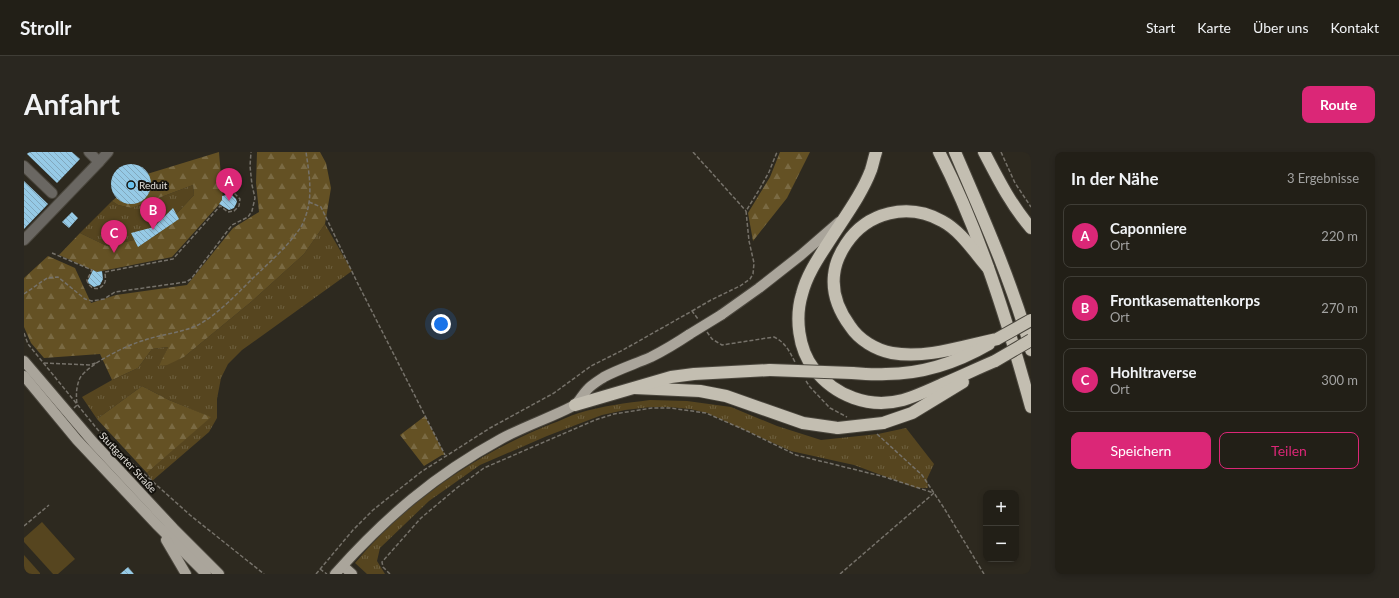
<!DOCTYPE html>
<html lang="de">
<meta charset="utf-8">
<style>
:root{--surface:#221f17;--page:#2a2720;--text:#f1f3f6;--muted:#a2a2a1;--line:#3f3d36;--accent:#db2777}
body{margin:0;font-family:Lato,sans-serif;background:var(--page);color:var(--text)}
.controls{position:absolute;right:12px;bottom:12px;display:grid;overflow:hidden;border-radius:8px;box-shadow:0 2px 6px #0003}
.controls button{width:36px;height:36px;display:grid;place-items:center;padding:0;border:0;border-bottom:1px solid var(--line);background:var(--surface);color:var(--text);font:20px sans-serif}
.you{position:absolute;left:417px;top:172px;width:14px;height:14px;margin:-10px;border:3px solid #fff;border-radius:50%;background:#1a73e8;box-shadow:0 0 0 6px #1a73e833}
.badge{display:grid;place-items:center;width:26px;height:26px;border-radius:50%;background:var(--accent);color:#fff;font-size:13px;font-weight:700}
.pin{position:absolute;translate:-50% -33px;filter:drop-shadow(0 1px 2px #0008)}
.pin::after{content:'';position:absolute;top:21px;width:14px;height:12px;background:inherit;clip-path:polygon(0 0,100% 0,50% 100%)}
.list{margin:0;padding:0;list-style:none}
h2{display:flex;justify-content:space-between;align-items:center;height:52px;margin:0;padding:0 16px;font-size:17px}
h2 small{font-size:13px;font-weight:400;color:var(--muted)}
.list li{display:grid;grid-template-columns:26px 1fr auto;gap:12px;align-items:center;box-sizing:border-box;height:64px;margin:0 8px 8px;padding:0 8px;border:1px solid var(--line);border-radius:8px}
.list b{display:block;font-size:15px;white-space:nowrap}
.list p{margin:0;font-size:13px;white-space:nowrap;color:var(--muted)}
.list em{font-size:13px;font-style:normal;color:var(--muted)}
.actions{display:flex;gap:8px;padding:12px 16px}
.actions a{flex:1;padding:9px 0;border:1px solid var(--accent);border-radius:8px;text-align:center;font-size:14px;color:var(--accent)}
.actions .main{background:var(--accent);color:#fff}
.map{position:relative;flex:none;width:1007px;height:422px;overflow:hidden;border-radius:8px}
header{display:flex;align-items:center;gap:24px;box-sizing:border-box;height:56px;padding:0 20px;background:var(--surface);border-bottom:1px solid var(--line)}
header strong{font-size:19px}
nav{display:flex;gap:22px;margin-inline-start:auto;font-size:14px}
.intro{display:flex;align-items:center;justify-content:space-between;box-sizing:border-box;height:96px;padding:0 24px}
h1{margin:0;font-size:28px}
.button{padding:10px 18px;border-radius:8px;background:var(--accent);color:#fff;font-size:14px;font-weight:700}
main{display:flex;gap:24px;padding:0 24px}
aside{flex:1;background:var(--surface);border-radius:8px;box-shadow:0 2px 6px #0003}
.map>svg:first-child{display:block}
.grass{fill:url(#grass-tufts)}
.forest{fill:url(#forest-firs)}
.pitch{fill:#56451f}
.building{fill:url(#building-back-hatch)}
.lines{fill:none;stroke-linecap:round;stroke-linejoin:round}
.minor-casing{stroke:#4a463d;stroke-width:12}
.major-casing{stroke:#4a463d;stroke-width:12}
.highway-casing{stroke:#4a463d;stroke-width:14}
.path{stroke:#76726a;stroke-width:1.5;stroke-dasharray:4 2;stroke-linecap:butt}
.minor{stroke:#6a6762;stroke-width:10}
.major{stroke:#aaa59b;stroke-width:10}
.highway{stroke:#c3beb1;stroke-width:12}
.major-bridge-casing{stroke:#4a463d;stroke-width:12;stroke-linecap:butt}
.highway-bridge-casing{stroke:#4a463d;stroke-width:14;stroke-linecap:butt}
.major-bridge{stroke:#aaa59b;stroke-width:10}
.highway-bridge{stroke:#c3beb1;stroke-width:12}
.poi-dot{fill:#69c3f1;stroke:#14120d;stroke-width:1.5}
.labels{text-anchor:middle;stroke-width:4;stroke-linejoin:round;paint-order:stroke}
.poi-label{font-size:10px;fill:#e3e0da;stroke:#14120d;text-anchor:start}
.street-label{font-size:10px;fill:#e3e0da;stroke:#14120d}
</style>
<header>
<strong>Strollr</strong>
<nav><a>Start</a><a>Karte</a><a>Über uns</a><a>Kontakt</a></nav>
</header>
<div class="intro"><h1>Anfahrt</h1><a class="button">Route</a></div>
<main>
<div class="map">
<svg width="1007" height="422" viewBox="0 0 1007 422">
<defs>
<pattern id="grass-tufts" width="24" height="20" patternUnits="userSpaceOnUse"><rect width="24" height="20" fill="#56451f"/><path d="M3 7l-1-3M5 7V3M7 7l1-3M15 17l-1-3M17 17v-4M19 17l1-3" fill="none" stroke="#6e603f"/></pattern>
<pattern id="forest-firs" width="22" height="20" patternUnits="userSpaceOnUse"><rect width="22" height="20" fill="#645124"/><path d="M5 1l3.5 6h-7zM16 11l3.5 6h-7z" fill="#7a6a43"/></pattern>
<pattern id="building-back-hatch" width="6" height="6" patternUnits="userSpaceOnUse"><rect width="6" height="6" fill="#96cae6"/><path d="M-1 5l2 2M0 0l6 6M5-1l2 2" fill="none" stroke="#82a8bd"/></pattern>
</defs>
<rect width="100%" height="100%" fill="#2d291f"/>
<g class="grass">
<polygon points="169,33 170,43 133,83 83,94 56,81 88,49 94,53 108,56"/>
<polygon points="301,72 328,119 218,198 204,212 197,226 193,247 193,266 185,280 128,329 123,321 186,265 145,248 118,234 73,267 58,245 88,228 114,216 128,197 144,195 136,214 160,205 227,150 280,102"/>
<path d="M626 248 663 249 707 255 753 274 797 288 854 282 882 276 910 312 903 327 904 336H892L830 313 767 299 683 261 666 257 645 255H627L601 258 578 263 523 284 456 313 405 349 356 396 353 409 361 422H343L331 411C383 349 452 302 527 272 536 269 545 264 555 261 578 254 602 251 626 248Z"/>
</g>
<g class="forest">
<path d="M195 0 199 48 148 105 73 120 35 103 56 81 83 94 133 83 170 43 169 33 108 56 94 53 88 49 92 46C111 61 135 43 123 22Z"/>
<polygon points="233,0 296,0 302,11 307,36 301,72 280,102 227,150 160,205 143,213 135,214 144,195 128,197 114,216 88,228 76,202 20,206 7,191 0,175 0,126 24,104 51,116 67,151 92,143 163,133 209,76 235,60 232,31"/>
<polygon points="756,0 786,0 763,46 729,89 724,61 746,25"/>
<polygon points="118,234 145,248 187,265 123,321 73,267"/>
<polygon points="401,264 421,303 418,303 400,314 376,283"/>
</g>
<g class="pitch">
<polygon points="18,370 51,407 34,422 29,422 0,390 0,386"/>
<polygon points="0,403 16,421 16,422 0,422"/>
</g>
<g class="building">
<polygon points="1,0 48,0 56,7 33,31"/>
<circle cx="107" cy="32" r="20"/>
<polygon points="0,29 24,52 0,77"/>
<polygon points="207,42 212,47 213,50 210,56 205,58 195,52 198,48 198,44"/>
<polygon points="149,56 155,67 114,95 107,81 130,75"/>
<polygon points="48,60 54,66 45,76 38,70"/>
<polygon points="69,118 73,120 78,119 79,127 76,133 70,135 64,131 64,128"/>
<polygon points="104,415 110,422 96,422"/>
</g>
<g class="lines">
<defs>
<g id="minor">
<polyline points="75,10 84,0"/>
<polyline points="0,14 28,41"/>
<polyline points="0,88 75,10 65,0"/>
</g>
<g id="major">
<polyline points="697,163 735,136 777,103 815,70"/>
<polyline points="0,209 69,290 150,377 195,422"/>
<polyline points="0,224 53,288 134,374 182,422"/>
<polyline points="142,388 162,422"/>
<polyline points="319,414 328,422"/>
<path d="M311 422C362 365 411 323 477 287 501 274 526 266 549 254 555 251 558 243 563 238 567 233 574 229 580 225 595 217 611 212 627 205 641 198 654 190 666 182"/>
</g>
<g id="highway">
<path d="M852 0C850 6 849 12 847 18 838 42 820 66 806 88 795 105 783 122 778 142 771 165 774 197 790 217 811 244 845 257 879 248 893 244 907 237 921 231 938 224 954 216 971 209"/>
<path d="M915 0C956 80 983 168 1007 255"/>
<path d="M931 0C959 65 988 130 1007 198"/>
<path d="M960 0C974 27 987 53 1007 76"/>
<path d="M964 116C950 100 937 79 918 69 884 50 843 60 822 92 816 101 811 112 810 123 808 141 815 159 826 174 835 188 852 198 868 201 903 207 939 194 973 187"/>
<path d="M828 221C839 222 851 223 862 222 898 222 934 210 965 192"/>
<polyline points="611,236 676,239 702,244 779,271 814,276"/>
<polyline points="551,253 647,225 670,222 746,218"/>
<polyline points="859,271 888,261 939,230"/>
</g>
</defs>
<use href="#minor" class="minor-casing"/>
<use href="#major" class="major-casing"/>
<use href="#highway" class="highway-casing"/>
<g class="path">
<polyline points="669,0 722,59"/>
<polyline points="977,0 991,31 1007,55"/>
<polyline points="285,50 297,55 333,130 421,303"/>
<path d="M28 101 68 118 63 128C65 138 77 140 81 130 82 127 81 123 81 120L149 107 196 54 204 60 210 59 215 54 216 47 210 41H201L199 25"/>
<polyline points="0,142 23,126 34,125 61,147 68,149 80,147 91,140 162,130 167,127 208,73 224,65 228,59 231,46 228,33 226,14 227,0"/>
<polyline points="668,159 687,148 716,134 726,127 729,122 730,111 725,89 722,59 735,38 745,20 753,0"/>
<path d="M683 180 688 187 698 193 750 185C762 191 765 199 771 210"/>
<polyline points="0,181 4,192 74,278 108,311 166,363 240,422"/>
<polyline points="20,211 65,213 72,211"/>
<polyline points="782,229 786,235 806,256 823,265"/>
<path d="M50 256 53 253C52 243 52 235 56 226 64 212 105 192 121 188 138 182 157 181 174 173 193 163 214 141 229 126 246 110 264 94 277 75 279 71 281 67 282 63 289 43 285 21 282 0"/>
<polyline points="853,282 898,323 920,356 960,422"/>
<polyline points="0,374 25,353"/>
<polyline points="296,417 303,422"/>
<polyline points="292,422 329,378 349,358 397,320 466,276 530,241 567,214 599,198 668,159 674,167"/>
<polyline points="366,422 359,415 358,410 397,366 434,335 460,316 571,268 590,262 628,256 646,256 682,261 723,279 772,303 861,325 910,341"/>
<polyline points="816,422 910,341"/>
</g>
<use href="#minor" class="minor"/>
<use href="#major" class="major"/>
<use href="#highway" class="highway"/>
<defs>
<polyline id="major-bridge" points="666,182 697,163"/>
<g id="highway-bridge">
<polyline points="973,187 1007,168"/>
<polyline points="971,209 1007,188"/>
<polyline points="746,218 828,221"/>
<polyline points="814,276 859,271"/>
</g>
</defs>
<use href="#major-bridge" class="major-bridge-casing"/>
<use href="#highway-bridge" class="highway-bridge-casing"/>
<use href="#major-bridge" class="major-bridge"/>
<use href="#highway-bridge" class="highway-bridge"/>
</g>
<circle class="poi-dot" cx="107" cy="33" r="4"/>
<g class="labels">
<g class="poi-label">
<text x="115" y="37">Reduit</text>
</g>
<g class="street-label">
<text transform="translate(104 310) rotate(47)" y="4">Stuttgarter Straße</text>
</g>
</g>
</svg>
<div class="controls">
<button>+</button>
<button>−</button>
</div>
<div class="you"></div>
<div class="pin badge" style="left:205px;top:49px">A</div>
<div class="pin badge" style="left:129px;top:78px">B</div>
<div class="pin badge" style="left:90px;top:101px">C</div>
</div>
<aside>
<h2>In der Nähe<small>3 Ergebnisse</small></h2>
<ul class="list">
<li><span class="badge">A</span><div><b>Caponniere</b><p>Ort</p></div><em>220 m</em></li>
<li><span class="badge">B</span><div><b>Frontkasemattenkorps</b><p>Ort</p></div><em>270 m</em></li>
<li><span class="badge">C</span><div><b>Hohltraverse</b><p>Ort</p></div><em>300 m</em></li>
</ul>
<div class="actions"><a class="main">Speichern</a><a>Teilen</a></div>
</aside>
</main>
